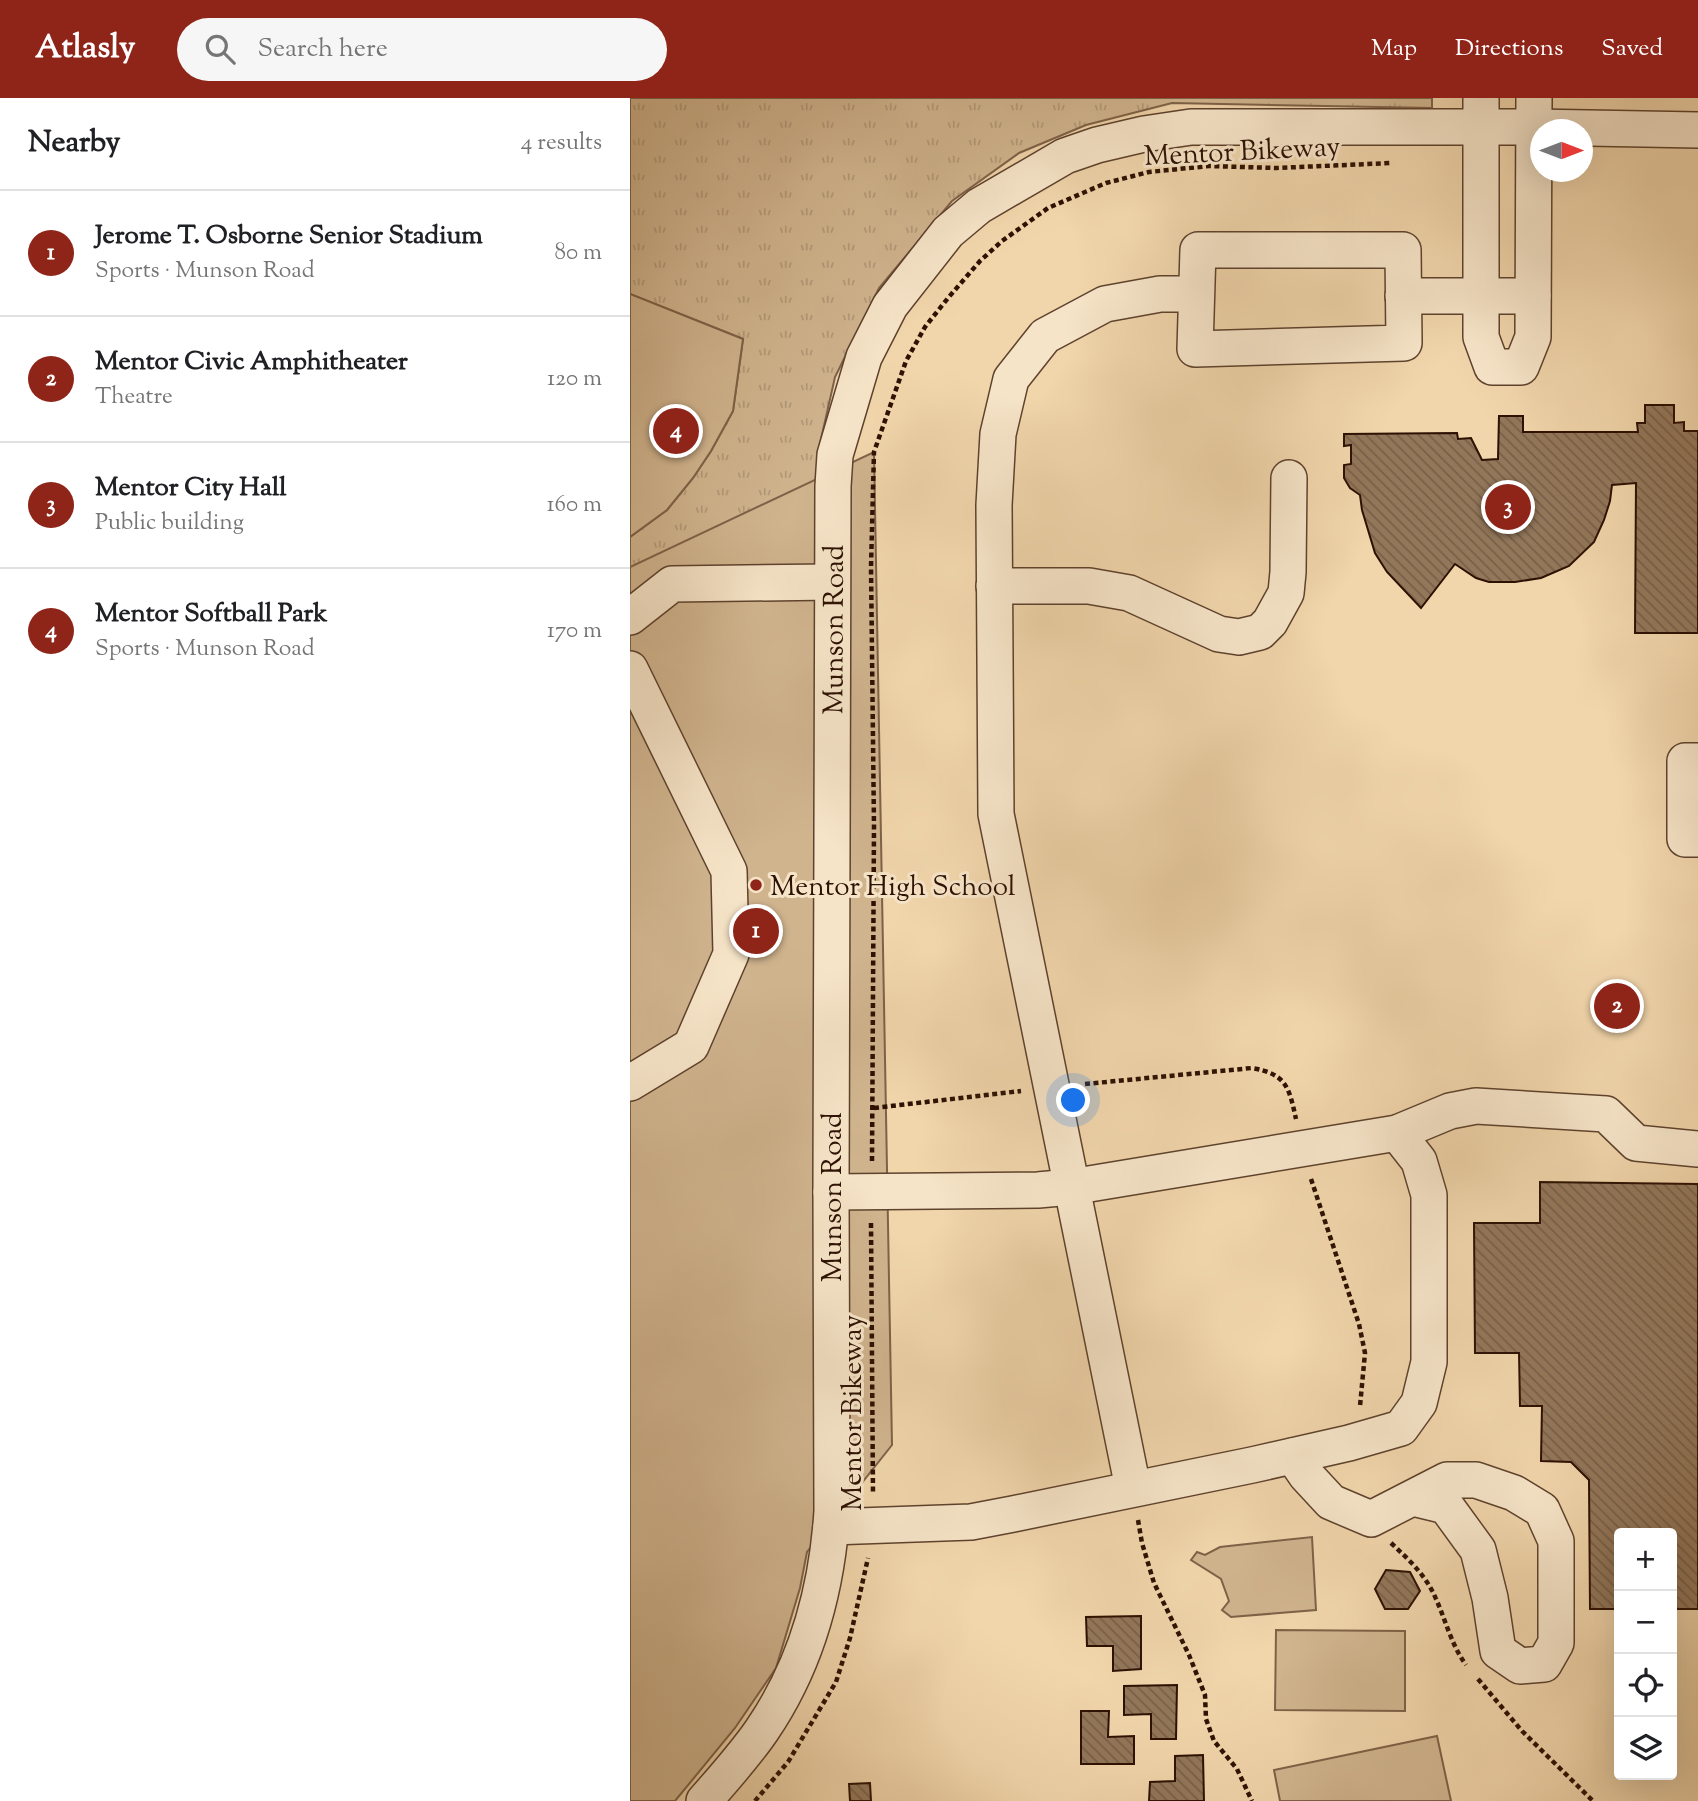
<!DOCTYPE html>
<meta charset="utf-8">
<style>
:root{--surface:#fff;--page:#f6f6f6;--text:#202124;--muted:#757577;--line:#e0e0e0;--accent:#8f2418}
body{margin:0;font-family:"Sorts Mill Goudy",serif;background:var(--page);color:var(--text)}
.controls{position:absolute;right:21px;bottom:21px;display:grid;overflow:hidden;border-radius:7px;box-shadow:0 7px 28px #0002}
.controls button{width:63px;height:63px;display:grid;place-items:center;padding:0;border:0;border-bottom:2px solid var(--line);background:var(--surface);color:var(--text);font:35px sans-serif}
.compass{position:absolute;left:900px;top:21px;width:63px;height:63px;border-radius:50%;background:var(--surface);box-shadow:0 7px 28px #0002;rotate:90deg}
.you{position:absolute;left:444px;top:1003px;width:24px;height:24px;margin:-18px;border:5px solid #fff;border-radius:50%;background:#1a73e8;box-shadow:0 0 0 10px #1a73e833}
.badge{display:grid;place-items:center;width:46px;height:46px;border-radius:50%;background:var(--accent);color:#fff;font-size:23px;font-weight:700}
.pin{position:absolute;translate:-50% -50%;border:4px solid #fff;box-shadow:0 2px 7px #0006}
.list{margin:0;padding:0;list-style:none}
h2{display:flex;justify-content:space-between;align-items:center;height:91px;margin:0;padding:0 28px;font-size:30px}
h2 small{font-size:23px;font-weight:400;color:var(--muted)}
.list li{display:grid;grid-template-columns:46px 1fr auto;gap:21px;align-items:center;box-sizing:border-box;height:126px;padding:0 28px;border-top:2px solid var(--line)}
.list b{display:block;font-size:26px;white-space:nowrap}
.list p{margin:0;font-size:23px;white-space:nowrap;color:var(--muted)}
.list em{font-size:23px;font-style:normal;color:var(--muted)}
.icon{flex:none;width:38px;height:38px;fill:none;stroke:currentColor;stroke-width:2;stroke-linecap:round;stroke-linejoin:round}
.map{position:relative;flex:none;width:1068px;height:1703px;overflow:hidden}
header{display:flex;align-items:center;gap:42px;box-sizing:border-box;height:98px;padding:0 35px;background:var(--accent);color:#fff}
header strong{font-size:33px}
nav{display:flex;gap:38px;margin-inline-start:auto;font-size:24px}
.search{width:490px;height:63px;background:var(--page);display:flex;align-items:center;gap:18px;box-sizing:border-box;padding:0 24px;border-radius:38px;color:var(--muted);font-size:26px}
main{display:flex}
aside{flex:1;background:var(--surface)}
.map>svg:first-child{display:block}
.grass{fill:url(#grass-tufts);stroke:#7e6248;stroke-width:2}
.green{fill:#d0b48e;stroke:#7e6248;stroke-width:2}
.building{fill:url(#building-back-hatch);stroke:#2d1103;stroke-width:2}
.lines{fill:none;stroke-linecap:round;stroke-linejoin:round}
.minor-casing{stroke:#5e422d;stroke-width:38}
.path{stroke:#2d1103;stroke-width:4.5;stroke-dasharray:5 3.5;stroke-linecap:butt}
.minor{stroke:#f6e4c8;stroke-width:35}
.poi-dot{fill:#8f2418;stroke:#f6e4c8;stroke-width:2.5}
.labels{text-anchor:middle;stroke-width:6;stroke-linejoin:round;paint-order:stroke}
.street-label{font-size:28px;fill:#2d1103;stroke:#f6e4c8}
.poi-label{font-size:28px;fill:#2d1103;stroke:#f6e4c8;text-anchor:start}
</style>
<header>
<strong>Atlasly</strong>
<div class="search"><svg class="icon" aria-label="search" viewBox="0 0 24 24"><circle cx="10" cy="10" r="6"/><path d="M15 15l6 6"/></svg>Search here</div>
<nav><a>Map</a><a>Directions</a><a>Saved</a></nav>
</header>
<main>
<aside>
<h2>Nearby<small>4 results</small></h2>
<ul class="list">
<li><span class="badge">1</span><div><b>Jerome T. Osborne Senior Stadium</b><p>Sports · Munson Road</p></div><em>80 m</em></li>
<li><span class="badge">2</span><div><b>Mentor Civic Amphitheater</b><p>Theatre</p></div><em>120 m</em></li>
<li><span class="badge">3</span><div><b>Mentor City Hall</b><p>Public building</p></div><em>160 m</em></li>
<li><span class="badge">4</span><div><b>Mentor Softball Park</b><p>Sports · Munson Road</p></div><em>170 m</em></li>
</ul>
</aside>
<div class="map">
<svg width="1068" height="1703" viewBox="0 0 1068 1703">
<defs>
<pattern id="grass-tufts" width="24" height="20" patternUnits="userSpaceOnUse" patternTransform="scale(1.75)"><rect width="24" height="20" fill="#d0b48e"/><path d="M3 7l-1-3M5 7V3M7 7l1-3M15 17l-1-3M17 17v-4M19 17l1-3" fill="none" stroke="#b39a79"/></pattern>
<pattern id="building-back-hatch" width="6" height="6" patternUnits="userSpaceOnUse" patternTransform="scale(1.75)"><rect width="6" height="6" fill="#93775a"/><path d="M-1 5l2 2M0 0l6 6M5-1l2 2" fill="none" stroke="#786048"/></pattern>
</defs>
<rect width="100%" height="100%" fill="#f1d5ab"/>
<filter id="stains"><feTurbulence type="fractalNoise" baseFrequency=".00286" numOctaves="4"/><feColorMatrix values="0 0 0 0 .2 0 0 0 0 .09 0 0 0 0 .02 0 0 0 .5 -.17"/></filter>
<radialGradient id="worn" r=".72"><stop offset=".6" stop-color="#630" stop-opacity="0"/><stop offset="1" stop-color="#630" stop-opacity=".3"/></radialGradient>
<polygon class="grass" points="0,0 802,0 802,10 542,5 456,27 389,55 322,103 249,190 205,279 189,350 182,432 0,487 0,439 37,412 63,380 81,353 103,313 113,241 0,196"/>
<g class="green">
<polygon points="0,196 113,241 103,313 81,353 63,380 37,412 0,439"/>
<polygon points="244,354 262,1347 177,1454 170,1490 146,1570 105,1630 45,1703 0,1703 0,469"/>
<polygon points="682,1439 686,1512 601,1519 592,1512 599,1503 591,1481 561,1462 567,1454 575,1457 590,1449"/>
<polygon points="646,1532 775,1533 775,1613 645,1612"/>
<polygon points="807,1638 821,1703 650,1703 644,1672"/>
</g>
<g class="building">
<polygon points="1015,307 1044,307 1044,325 1054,324 1054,333 1068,333 1068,535 1005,535 1006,385 982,387 980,403 974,422 964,444 939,468 911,480 885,484 859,484 846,480 825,466 791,510 757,474 745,455 732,412 730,397 720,390 714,380 714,367 721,366 721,347 714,348 714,336 827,335 828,341 841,340 852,362 868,361 869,318 893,318 893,334 1008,334 1007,325 1015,325"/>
<polygon points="910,1084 1068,1086 1068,1511 1042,1511 1042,1435 989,1435 989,1511 960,1511 959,1382 941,1364 911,1363 912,1308 890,1308 889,1255 845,1255 844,1125 910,1125"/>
<polygon points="756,1472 780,1474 790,1493 778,1511 755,1511 745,1491"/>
<polygon points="511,1518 511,1571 483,1573 483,1548 457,1548 456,1519"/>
<polygon points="547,1587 546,1641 521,1641 521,1616 494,1617 494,1588"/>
<polygon points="451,1613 479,1613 478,1639 504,1638 504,1666 451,1666"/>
<polygon points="573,1657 574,1703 519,1703 520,1684 545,1683 545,1658"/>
<polygon points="240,1685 241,1703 220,1703 219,1686"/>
</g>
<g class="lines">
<defs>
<g id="minor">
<polyline points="851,0 851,239 862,269 891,269 903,239 904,0"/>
<polygon points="568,152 773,152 774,245 565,251"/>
<polyline points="773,198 903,198"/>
<polyline points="364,488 459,488 499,495 589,536 609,539 630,534 640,524 656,495 658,474 659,380"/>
<polyline points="0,519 42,486 202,484"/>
<polyline points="0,571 99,773 101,856 61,948 0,985"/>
<polyline points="1068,663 1055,663 1055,741 1068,741"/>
<polyline points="201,1094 408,1092 441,1089 767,1035 820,1013 846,1008 976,1016 1006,1045 1068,1051"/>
<polyline points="663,1358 676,1377 701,1404 741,1421 817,1382 846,1382 884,1395 912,1412 926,1443 926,1545 914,1566 890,1568 868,1553 860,1500 848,1452 816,1408 783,1400"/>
<polyline points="503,1390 366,716 364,407 368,336 381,281 415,238 475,206 530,196 565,196"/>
<polyline points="201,1429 341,1424 383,1416 622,1367 719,1345 771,1330 789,1305 799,1264 799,1097 789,1063 767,1035"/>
<path id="s1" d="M74 1703C94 1680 115 1657 132 1632 177 1566 197 1492 202 1413L201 1094 203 388 205 357 234 259 260 208 318 134 349 108 435 58 467 47 514 36 561 29H904L1068 32"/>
</g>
</defs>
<use href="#minor" class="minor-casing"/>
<g class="path">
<path d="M455 986 622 970C657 976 659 990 666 1021"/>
<polyline points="244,1010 391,993"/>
<polyline points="242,1063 244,728 241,469 244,354 276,263 295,229 318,200 350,163 372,143 418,110 476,85 519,74 579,68 646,70 761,65"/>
<polyline points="681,1081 729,1226 735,1255 730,1308"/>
<polyline points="241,1125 243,1396"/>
<polyline points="508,1422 512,1445 524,1485 559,1557 575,1597 576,1621 584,1643 607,1671 622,1703"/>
<path d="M761 1445C779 1462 796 1477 806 1501 816 1523 821 1546 836 1567"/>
<polyline points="848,1581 892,1633 963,1703"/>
<polyline points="125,1703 158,1664 206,1584 220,1540 238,1460"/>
</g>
<use href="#minor" class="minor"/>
</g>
<circle class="poi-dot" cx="126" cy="787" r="7"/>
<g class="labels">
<g class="street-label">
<text transform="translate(612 52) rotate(-3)" y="10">Mentor Bikeway</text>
<text dy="10" stroke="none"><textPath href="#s1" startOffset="1206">Munson Road</textPath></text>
<text transform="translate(201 1099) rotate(-90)" y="10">Munson Road</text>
<text transform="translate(221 1315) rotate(-90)" y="10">Mentor Bikeway</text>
</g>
<g class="poi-label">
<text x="140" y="797">Mentor High School</text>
</g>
</g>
<rect width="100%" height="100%" filter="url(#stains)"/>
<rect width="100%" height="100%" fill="url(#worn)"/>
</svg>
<div class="controls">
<button>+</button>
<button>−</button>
<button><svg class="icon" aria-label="locate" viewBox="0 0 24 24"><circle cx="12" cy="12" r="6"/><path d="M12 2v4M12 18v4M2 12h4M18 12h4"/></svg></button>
<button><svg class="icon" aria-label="layers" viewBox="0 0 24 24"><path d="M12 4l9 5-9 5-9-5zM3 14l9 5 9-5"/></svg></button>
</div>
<svg class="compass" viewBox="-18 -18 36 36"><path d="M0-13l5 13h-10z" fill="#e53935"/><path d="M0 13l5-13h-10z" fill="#757577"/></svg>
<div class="you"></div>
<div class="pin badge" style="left:126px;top:833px">1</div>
<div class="pin badge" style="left:987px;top:908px">2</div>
<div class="pin badge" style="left:878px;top:409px">3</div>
<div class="pin badge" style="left:46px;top:333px">4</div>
</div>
</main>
